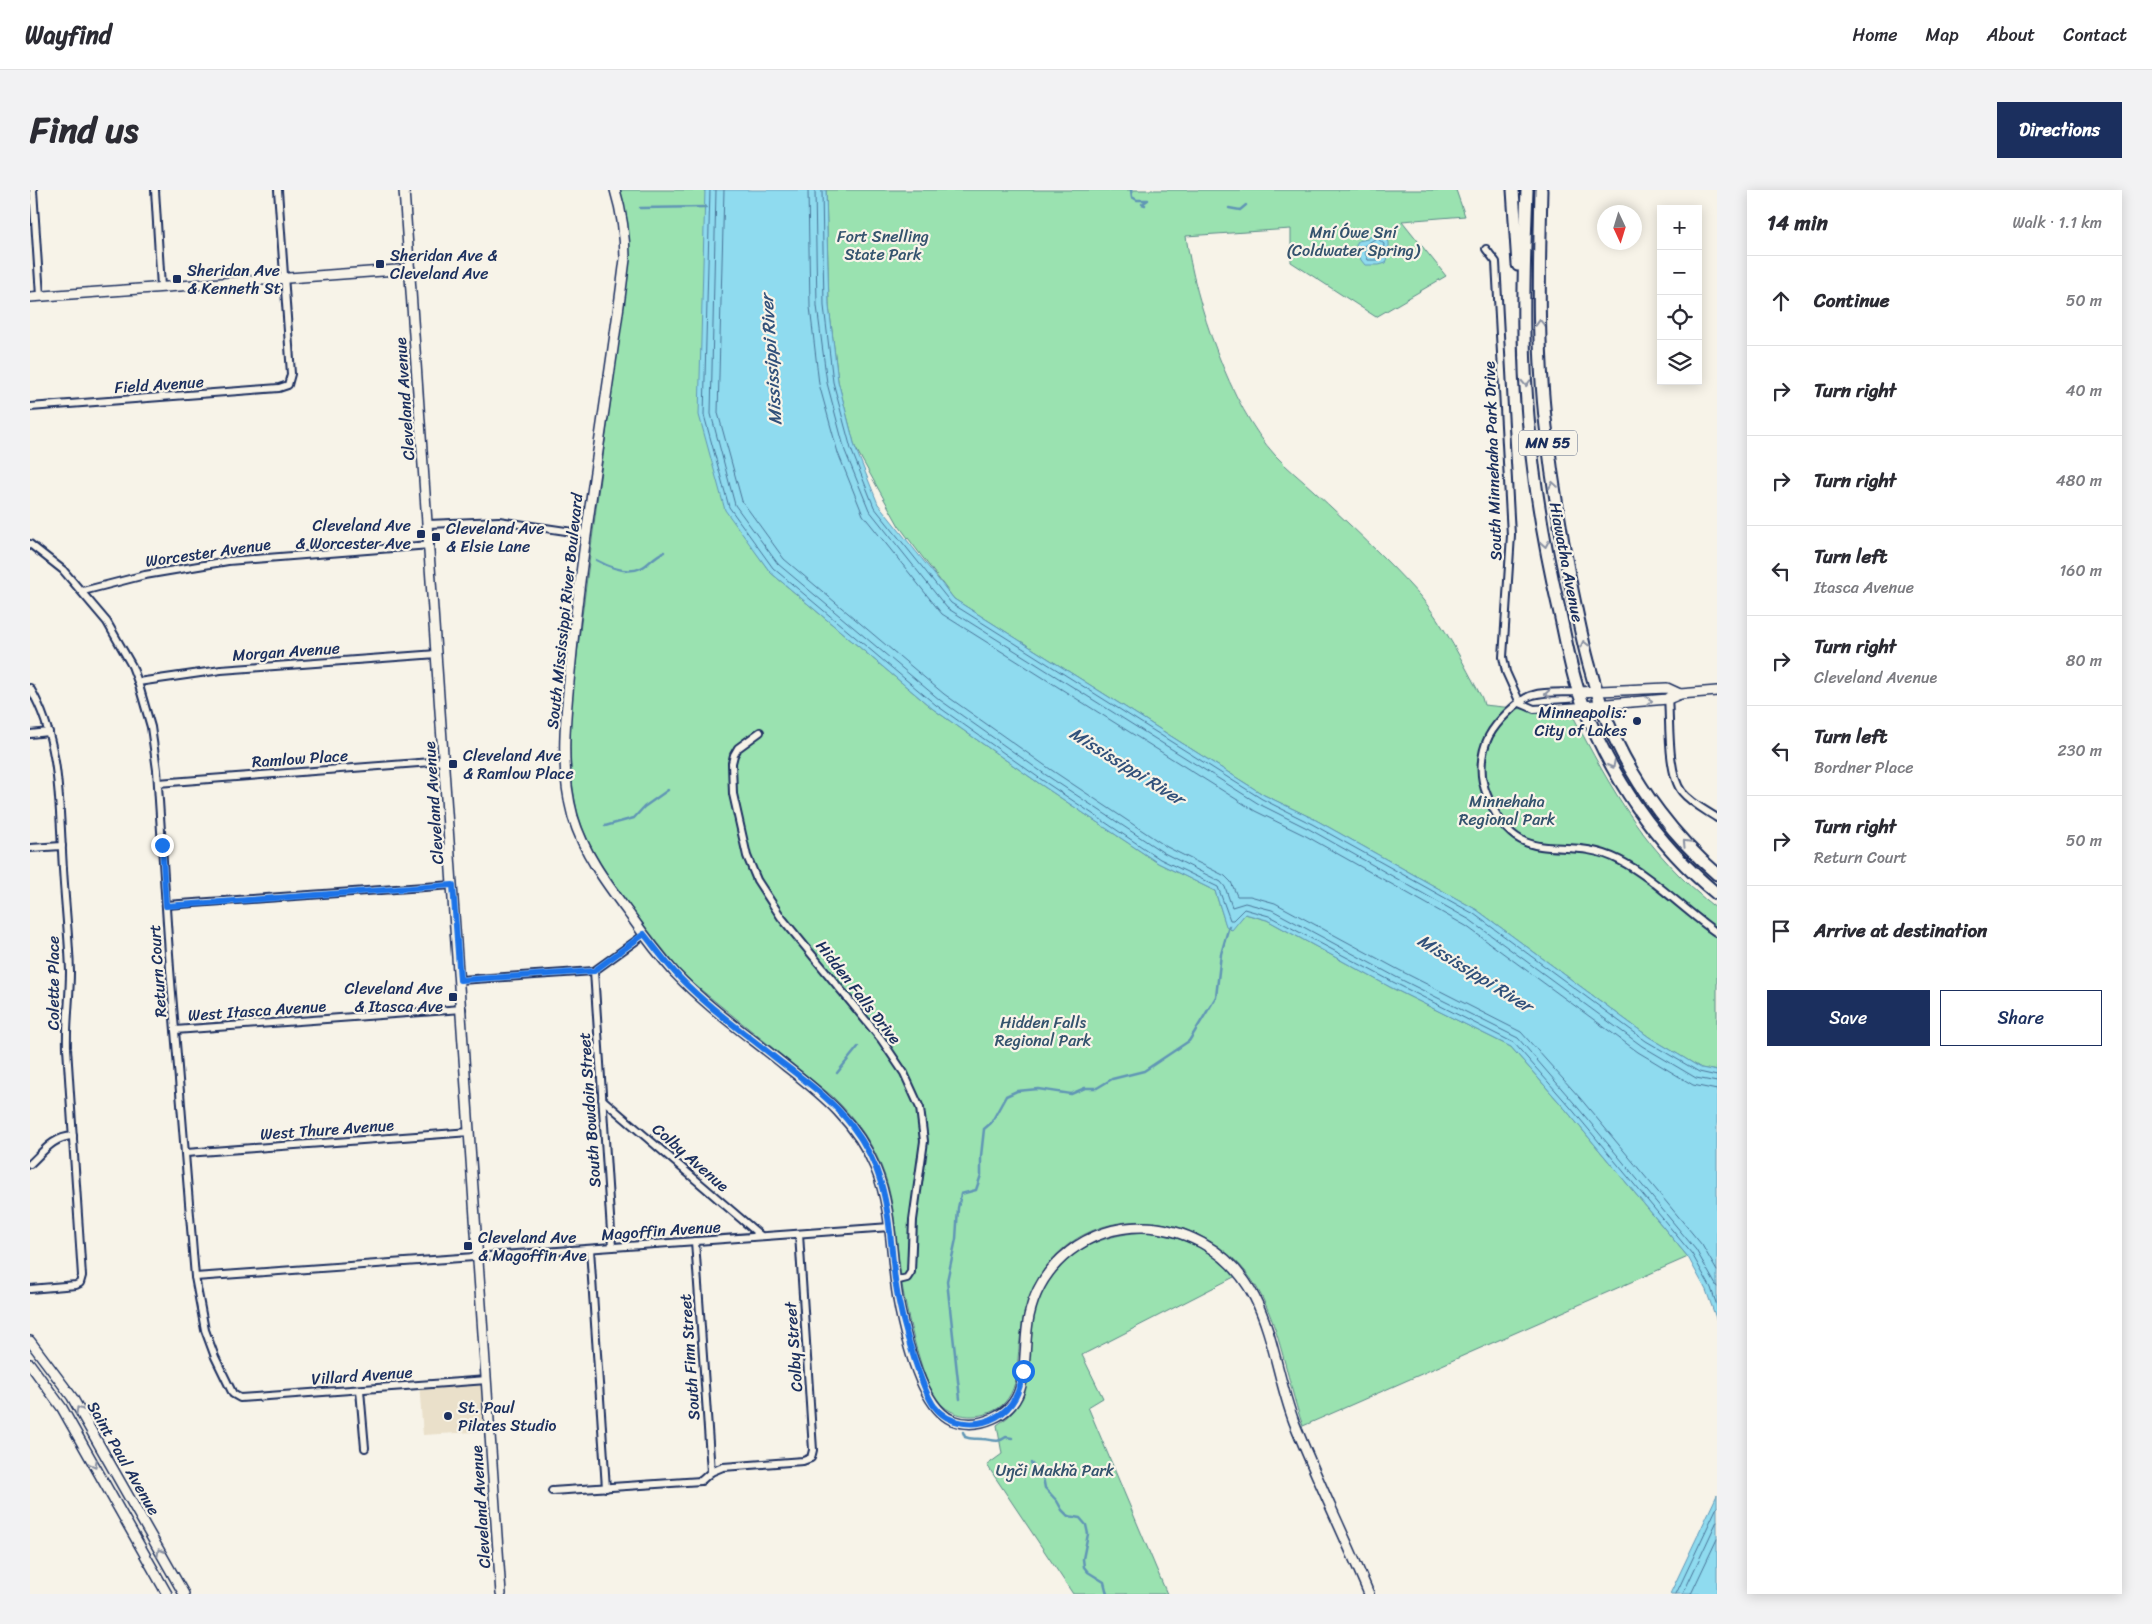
<!DOCTYPE html>
<meta charset="utf-8">
<style>
:root{--surface:#fff;--page:#f2f2f3;--text:#2b2b33;--muted:#7c7c81;--line:#e1e1e2;--accent:#1b2f5e}
body{margin:0;font-family:Sriracha,sans-serif;background:var(--page);color:var(--text)}
.controls{position:absolute;right:15px;top:15px;display:grid;overflow:hidden;border-radius:0px;box-shadow:0 2px 12px #0003}
.controls button{width:45px;height:45px;display:grid;place-items:center;padding:0;border:0;border-bottom:1px solid var(--line);background:var(--surface);color:var(--text);font:25px sans-serif}
.compass{position:absolute;left:1567px;top:15px;width:45px;height:45px;border-radius:50%;background:var(--surface);box-shadow:0 2px 12px #0003;rotate:176deg}
.stop{position:absolute;width:15px;height:15px;margin:-11px;border:4px solid #1a73e8;border-radius:50%;background:#fff}
.stop.end{background:#1a73e8;border-color:#fff;box-shadow:0 1px 5px #0008}
.list{margin:0;padding:0;list-style:none}
h2{display:flex;justify-content:space-between;align-items:center;height:65px;margin:0;padding:0 20px;font-size:21px}
h2 small{font-size:16px;font-weight:400;color:var(--muted)}
.list li{display:grid;grid-template-columns:32px 1fr auto;gap:15px;align-items:center;box-sizing:border-box;height:90px;padding:0 20px;border-top:1px solid var(--line)}
.list b{display:block;font-size:19px;white-space:nowrap}
.list p{margin:0;font-size:16px;white-space:nowrap;color:var(--muted)}
.list em{font-size:16px;font-style:normal;color:var(--muted)}
.actions{display:flex;gap:10px;padding:15px 20px}
.actions a{flex:1;padding:11px 0;border:1px solid var(--accent);border-radius:0px;text-align:center;font-size:18px;color:var(--accent)}
.actions .main{background:var(--accent);color:#fff}
.icon{flex:none;width:28px;height:28px;fill:none;stroke:currentColor;stroke-width:2;stroke-linecap:round;stroke-linejoin:round}
.map{position:relative;flex:none;width:1687px;height:1404px;overflow:hidden;border-radius:0px}
header{display:flex;align-items:center;gap:30px;box-sizing:border-box;height:70px;padding:0 25px;background:var(--surface);border-bottom:1px solid var(--line)}
header strong{font-size:24px}
nav{display:flex;gap:28px;margin-inline-start:auto;font-size:18px}
.intro{display:flex;align-items:center;justify-content:space-between;box-sizing:border-box;height:120px;padding:0 30px}
h1{margin:0;font-size:35px}
.button{padding:12px 22px;border-radius:0px;background:var(--accent);color:#fff;font-size:18px;font-weight:700}
main{display:flex;gap:30px;padding:0 30px}
aside{flex:1;background:var(--surface);border-radius:0px;box-shadow:0 2px 12px #0003}
.map>svg:first-child{display:block}
.built{fill:#eae0ca}
.green{fill:#9ae2b0;stroke:#5a8887}
.water{fill:#8fdbef;stroke:#6196b5}
.lines{fill:none;stroke-linecap:round;stroke-linejoin:round}
.shore{stroke:#497498;stroke-width:1}
.stream{stroke:#6196b5;stroke-width:2.5}
.street-casing{stroke:#1b2f5e;stroke-width:10}
.secondary-casing{stroke:#1b2f5e;stroke-width:12}
.highway-casing{stroke:#1b2f5e;stroke-width:15}
.street{stroke:#f7f3e8;stroke-width:6}
.secondary{stroke:#f7f3e8;stroke-width:9}
.highway{stroke:#f7f3e8;stroke-width:11}
.oneway{stroke:#8991a3}
.route{stroke:#1a73e8;stroke-width:6}
.poi-dot{fill:#1b2f5e;stroke:#f7f3e8;stroke-width:2}
.labels{text-anchor:middle;stroke-width:4.5;stroke-linejoin:round;paint-order:stroke}
.shield{fill:#f7f3e8;stroke:#5d6a87;stroke-width:1}
.shield-label{font-size:15px;font-weight:bold;fill:#1b2f5e}
.park-label{font-size:16px;fill:#34536e;stroke:#f7f3e8}
.poi-label{font-size:16px;fill:#1b2f5e;stroke:#f7f3e8;text-anchor:start}
.street-label{font-size:16px;fill:#1b2f5e;stroke:#f7f3e8}
.water-label{font-size:18px;font-style:italic;fill:#32517b;stroke:#f7f3e8}
</style>
<header>
<strong>Wayfind</strong>
<nav><a>Home</a><a>Map</a><a>About</a><a>Contact</a></nav>
</header>
<div class="intro"><h1>Find us</h1><a class="button">Directions</a></div>
<main>
<div class="map">
<svg width="1687" height="1404" viewBox="0 0 1687 1404">
<rect width="100%" height="100%" fill="#f7f3e8"/>
<filter id="ink" filterUnits="userSpaceOnUse"><feTurbulence type="fractalNoise" baseFrequency=".02" numOctaves="2"/><feDisplacementMap in="SourceGraphic" scale="10" xChannelSelector="R" yChannelSelector="G"/><feConvolveMatrix kernelMatrix="1 2 1 2 8 2 1 2 1" color-interpolation-filters="sRGB"/></filter>
<g filter="url(#ink)">
<polygon class="built" points="457,1188 461,1241 393,1245 389,1193"/>
<g class="green">
<path d="M589 0H675L726 362 740 382 903 519 1010 594 1128 673 1185 701 1196 735 1201 740 1215 724 1237 730 1360 797 1481 857 1536 920 1658 1067 1273 1236C1255 1187 1249 1121 1215 1081 1162 1017 1056 1011 1010 1086 990 1117 990 1153 986 1188 983 1203 976 1215 963 1221 942 1231 918 1226 905 1207 896 1193 891 1173 886 1157 879 1131 873 1106 870 1079 866 1049 865 1018 856 989 845 956 827 930 802 906L665 795 649 780C616 736 560 674 547 620 539 586 540 552 540 518L598 75Z"/>
<path d="M796 0H1426L1435 26 1372 31 1416 86 1346 127 1261 72V39L1156 46C1165 112 1200 216 1245 265 1257 278 1271 289 1284 301 1320 335 1356 368 1389 405 1415 435 1433 473 1452 508L1454 515 1542 524C1581 600 1618 665 1687 719V881L1671 878 1619 847 1447 720 1284 629 1234 605 924 409 869 336 825 257 808 191 799 116Z"/>
<path d="M1118 1042C1159 1049 1176 1057 1206 1086L1052 1165 1073 1208 1058 1217 1137 1404H1043L957 1275 972 1264 967 1235C972 1231 978 1228 982 1223 1005 1197 996 1156 1004 1124 1019 1068 1063 1044 1118 1042Z"/>
</g>
<g class="water">
<polygon points="675,0 796,0 799,116 808,191 825,257 848,314 924,409 1234,605 1284,629 1447,720 1619,847 1671,878 1687,881 1687,1131 1676,1100 1658,1067 1536,920 1481,857 1360,797 1237,730 1215,724 1202,740 1196,736 1185,701 1128,673 1010,594 903,519 740,382 695,320 669,225"/>
<polygon points="1346,42 1351,44 1359,52 1359,64 1356,73 1349,75 1335,75 1331,70 1326,55 1328,51 1338,49"/>
<polygon points="1687,1305 1687,1404 1640,1404"/>
</g>
<g class="lines">
<g class="shore">
<polyline points="680,0 674,225 699,317 743,378 906,515 1012,590 1130,669 1188,697 1200,730 1203,730 1214,719 1239,726 1363,792 1484,853 1540,917 1662,1064 1681,1098 1687,1116"/>
<polyline points="686,0 681,224 705,315 748,374 910,510 1016,585 1134,663 1191,692 1195,697 1202,717 1215,713 1242,720 1366,787 1488,848 1544,913 1666,1060 1687,1097"/>
<polyline points="694,0 688,223 712,311 754,369 914,504 1020,579 1137,657 1195,686 1201,692 1207,706 1220,706 1245,713 1369,780 1491,842 1550,908 1672,1055 1687,1081"/>
<polyline points="778,0 780,117 789,194 808,263 833,325 912,424 1225,621 1276,646 1436,736 1608,862 1663,895 1687,900"/>
<polyline points="785,0 787,116 797,193 815,261 839,320 917,418 1229,614 1279,639 1440,730 1612,856 1666,888 1687,892"/>
<polyline points="792,0 794,116 803,192 821,259 844,317 921,413 1232,609 1282,634 1444,724 1616,851 1669,882 1687,886"/>
<polygon points="1347,48 1354,54 1352,68 1348,70 1338,70 1333,57"/>
<polyline points="1646,1404 1687,1317"/>
<polyline points="1653,1404 1687,1331"/>
<polyline points="1661,1404 1687,1349"/>
</g>
<g class="stream">
<polyline points="1101,0 1102,7 1107,10 1118,10 1112,14 1115,15"/>
<polyline points="610,18 676,17"/>
<polyline points="1199,18 1210,20 1216,15"/>
<path d="M566 370C579 377 597 385 611 378 618 375 624 366 634 362"/>
<polyline points="575,636 604,628 614,617 638,600"/>
<polyline points="807,883 828,857"/>
<polyline points="930,1209 917,1091 926,1049 928,1018 931,1004 946,1000 951,985 951,966 954,939 961,933 976,906 987,901 1008,899 1041,904 1055,898 1067,898 1082,889 1114,881 1159,851 1186,807 1191,764 1199,736"/>
<path d="M933 1242 935 1247C942 1250 945 1248 952 1249 962 1249 967 1254 976 1247L982 1248"/>
<polyline points="1001,1273 1013,1287 1015,1298 1027,1311 1032,1320 1038,1326 1050,1328 1056,1335 1058,1344 1053,1369 1054,1377 1058,1382 1074,1392 1077,1404"/>
</g>
<defs>
<g id="street">
<polyline points="3,0 10,106"/>
<polyline points="125,0 131,97"/>
<polyline points="1456,59 1466,72 1481,345 1473,467 1476,482 1490,513"/>
<polyline points="0,217 249,198 258,195 261,184 248,0"/>
<polyline points="398,334 469,331 556,344"/>
<polyline points="0,354 33,380 77,432 102,476 108,492 121,537 127,580 140,779 165,1087 175,1140 185,1167 203,1204 210,1208 457,1190"/>
<polyline points="53,401 115,385 198,371 400,355"/>
<polyline points="108,492 191,480 407,464"/>
<path d="M0 498C32 552 29 618 33 679 35 713 39 748 40 782 40 807 36 832 37 858L52 1086 50 1093 46 1095 0 1099"/>
<path d="M1548 502C1534 503 1516 501 1503 505 1488 509 1466 533 1459 546 1450 564 1449 586 1457 605 1489 685 1533 641 1589 670 1623 687 1655 721 1687 743"/>
<path d="M1638 506C1640 531 1637 583 1652 602 1661 613 1675 620 1687 628"/>
<polyline points="1490,513 1504,519 1553,516"/>
<polyline points="730,542 708,558 704,565 702,573 703,604 717,666 727,690 751,727 851,849 874,883 890,918 894,951 883,1030 881,1082 877,1088 865,1091"/>
<polyline points="0,544 19,542"/>
<polyline points="128,593 415,571"/>
<polyline points="0,658 32,656"/>
<polyline points="136,715 423,695"/>
<polyline points="564,781 582,1057"/>
<polyline points="430,790 564,781 614,745"/>
<polyline points="145,840 432,819"/>
<polyline points="572,909 731,1046"/>
<polyline points="156,963 440,942"/>
<path d="M0 974C14 961 23 947 43 946"/>
<polyline points="665,1051 681,1282"/>
<polyline points="560,1059 576,1298"/>
<polyline points="165,1087 860,1037"/>
<polyline points="330,1200 335,1258"/>
<polyline points="522,1301 671,1291 681,1282 693,1277 773,1271 781,1268 783,1260 769,1044"/>
</g>
<g id="secondary">
<polyline points="374,0 471,1404"/>
<path d="M585 0C592 23 595 45 595 69 579 200 555 330 542 461 537 516 528 572 543 627 554 664 577 694 600 725 614 745 629 765 645 783 678 818 719 846 757 877 793 905 827 933 845 977 864 1022 860 1073 870 1120 876 1149 892 1217 922 1230 948 1240 982 1226 990 1199 997 1176 994 1150 999 1126 1011 1072 1058 1037 1112 1037 1133 1037 1153 1043 1172 1053 1242 1091 1239 1166 1264 1232 1287 1290 1315 1346 1339 1404"/>
<polyline points="0,107 380,79"/>
<polyline points="1548,502 1637,498 1650,504"/>
<polyline points="1553,516 1638,509 1650,504 1687,501"/>
<polyline points="0,1151 42,1207 154,1404"/>
<polyline points="0,1174 32,1218 137,1404"/>
</g>
<g id="highway">
<polyline points="1483,0 1488,75"/>
<path d="M1497 0C1495 48 1493 96 1494 144 1495 236 1508 329 1529 419 1536 450 1541 484 1553 514 1581 587 1626 654 1687 704"/>
<path d="M1511 0C1509 79 1507 159 1516 237 1522 289 1530 339 1540 390 1551 444 1562 499 1585 549 1609 600 1645 648 1687 684"/>
</g>
</defs>
<use href="#street" class="street-casing"/>
<use href="#secondary" class="secondary-casing"/>
<use href="#highway" class="highway-casing"/>
<use href="#street" class="street"/>
<use href="#secondary" class="secondary"/>
<use href="#highway" class="highway"/>
</g>
<defs><path id="oneway-chevron" d="M-2-3.5L2.5 0L-2 3.5" fill="none" stroke-width="1.6" stroke-linecap="round" stroke-linejoin="round" transform="scale(1.25)"/></defs>
<g class="oneway">
<use href="#oneway-chevron" transform="translate(1510 133) rotate(-92)"/>
<use href="#oneway-chevron" transform="translate(1496 193) rotate(87)"/>
<use href="#oneway-chevron" transform="translate(1523 295) rotate(-99)"/>
<use href="#oneway-chevron" transform="translate(1515 354) rotate(80)"/>
<use href="#oneway-chevron" transform="translate(1554 454) rotate(-103)"/>
<use href="#oneway-chevron" transform="translate(1518 504) rotate(176)"/>
<use href="#oneway-chevron" transform="translate(1619 511) rotate(-4)"/>
<use href="#oneway-chevron" transform="translate(1582 575) rotate(62)"/>
<use href="#oneway-chevron" transform="translate(1656 653) rotate(-134)"/>
<use href="#oneway-chevron" transform="translate(49 1220) rotate(-120)"/>
<use href="#oneway-chevron" transform="translate(64 1274) rotate(61)"/>
<use href="#oneway-chevron" transform="translate(130 1362) rotate(-120)"/>
</g>
</g>
<g class="lines" filter="url(#ink)">
<path class="route" d="M132 655 136 716 423 695 430 790 564 781 614 744C626 759 637 774 650 788 678 817 712 841 743 866 770 887 801 908 822 936 835 953 845 972 851 993 860 1025 861 1057 865 1090 869 1118 876 1144 885 1171 890 1185 895 1203 904 1216 918 1235 946 1238 966 1227 984 1217 990 1201 993 1181"/>
</g>
<g class="poi-dot">
<rect x="345" y="69" width="10" height="10" rx="2.5"/>
<rect x="142" y="84" width="10" height="10" rx="2.5"/>
<rect x="386" y="339" width="10" height="10" rx="2.5"/>
<rect x="401" y="342" width="10" height="10" rx="2.5"/>
<circle cx="1607" cy="531" r="5"/>
<rect x="418" y="569" width="10" height="10" rx="2.5"/>
<rect x="418" y="802" width="10" height="10" rx="2.5"/>
<rect x="433" y="1051" width="10" height="10" rx="2.5"/>
<circle cx="418" cy="1226" r="5"/>
</g>
<g class="labels">
<rect class="shield" x="1489" y="240.5" width="58" height="25" rx="4"/>
<g class="shield-label">
<text x="1518" y="258">MN 55</text>
</g>
<g class="park-label">
<text x="1323" y="48">Mní Ówe Sní<tspan x="1323" dy="18">(Coldwater Spring)</tspan></text>
<text x="853" y="52">Fort Snelling<tspan x="853" dy="18">State Park</tspan></text>
<text x="1477" y="617">Minnehaha<tspan x="1477" dy="18">Regional Park</tspan></text>
<text x="1013" y="838">Hidden Falls<tspan x="1013" dy="18">Regional Park</tspan></text>
<text x="1025" y="1286">Uŋči Makȟa Park</text>
</g>
<g class="poi-label">
<text x="360" y="71">Sheridan Ave &amp;<tspan x="360" dy="18">Cleveland Ave</tspan></text>
<text x="157" y="86">Sheridan Ave<tspan x="157" dy="18">&amp; Kenneth St</tspan></text>
<text x="381" y="341" text-anchor="end">Cleveland Ave<tspan x="381" dy="18">&amp; Worcester Ave</tspan></text>
<text x="416" y="344">Cleveland Ave<tspan x="416" dy="18">&amp; Elsie Lane</tspan></text>
<text x="1597" y="528" text-anchor="end">Minneapolis:<tspan x="1597" dy="18">City of Lakes</tspan></text>
<text x="433" y="571">Cleveland Ave<tspan x="433" dy="18">&amp; Ramlow Place</tspan></text>
<text x="413" y="804" text-anchor="end">Cleveland Ave<tspan x="413" dy="18">&amp; Itasca Ave</tspan></text>
<text x="448" y="1053">Cleveland Ave<tspan x="448" dy="18">&amp; Magoffin Ave</tspan></text>
<text x="428" y="1223">St. Paul<tspan x="428" dy="18">Pilates Studio</tspan></text>
</g>
<g class="street-label">
<text transform="translate(129 194) rotate(-4)" y="6">Field Avenue</text>
<text transform="translate(374 209) rotate(-94)" y="6">Cleveland Avenue</text>
<text transform="translate(1462 271) rotate(-92)" y="6">South Minnehaha Park Drive</text>
<text transform="translate(178 362) rotate(-8)" y="6">Worcester Avenue</text>
<text transform="translate(1537 372) rotate(79)" y="6">Hiawatha Avenue</text>
<text transform="translate(534 421) rotate(-84)" y="6">South Mississippi River Boulevard</text>
<text transform="translate(256 461) rotate(-4)" y="6">Morgan Avenue</text>
<text transform="translate(270 568) rotate(-4)" y="6">Ramlow Place</text>
<text transform="translate(403 613) rotate(-94)" y="6">Cleveland Avenue</text>
<text transform="translate(127 781) rotate(-94)" y="6">Return Court</text>
<text transform="translate(23 793) rotate(-90)" y="6">Colette Place</text>
<text transform="translate(829 802) rotate(52)" y="6">Hidden Falls Drive</text>
<text transform="translate(227 820) rotate(-4)" y="6">West Itasca Avenue</text>
<text transform="translate(559 920) rotate(-94)" y="6">South Bowdoin Street</text>
<text transform="translate(297 939) rotate(-4)" y="6">West Thure Avenue</text>
<text transform="translate(661 967) rotate(41)" y="6">Colby Avenue</text>
<text transform="translate(631 1040) rotate(-4)" y="6">Magoffin Avenue</text>
<text transform="translate(763 1157) rotate(-94)" y="6">Colby Street</text>
<text transform="translate(659 1167) rotate(-94)" y="6">South Finn Street</text>
<text transform="translate(332 1185) rotate(-4)" y="6">Villard Avenue</text>
<text transform="translate(94 1268) rotate(60)" y="6">Saint Paul Avenue</text>
<text transform="translate(450 1317) rotate(-94)" y="6">Cleveland Avenue</text>
</g>
<g class="water-label">
<text transform="translate(741 170) rotate(-94)" y="6">Mississippi River</text>
<text transform="translate(1097 576) rotate(32)" y="6">Mississippi River</text>
<text transform="translate(1445 783) rotate(32)" y="6">Mississippi River</text>
</g>
</g>
</svg>
<div class="controls">
<button>+</button>
<button>−</button>
<button><svg class="icon" aria-label="locate" viewBox="0 0 24 24"><circle cx="12" cy="12" r="6"/><path d="M12 2v4M12 18v4M2 12h4M18 12h4"/></svg></button>
<button><svg class="icon" aria-label="layers" viewBox="0 0 24 24"><path d="M12 4l9 5-9 5-9-5zM3 14l9 5 9-5"/></svg></button>
</div>
<svg class="compass" viewBox="-18 -18 36 36"><path d="M0-13l5 13h-10z" fill="#e53935"/><path d="M0 13l5-13h-10z" fill="#7c7c81"/></svg>
<div class="stop" style="left:993px;top:1181px"></div>
<div class="stop end" style="left:132px;top:655px"></div>
</div>
<aside>
<h2>14 min<small>Walk · 1.1 km</small></h2>
<ul class="list">
<li><svg class="icon" aria-label="ahead" viewBox="0 0 24 24"><path d="M12 20V5M6 11l6-6 6 6"/></svg><div><b>Continue</b></div><em>50 m</em></li>
<li><svg class="icon" aria-label="right" viewBox="0 0 24 24"><path d="M7 20v-9h11M14 6l5 5-5 5"/></svg><div><b>Turn right</b></div><em>40 m</em></li>
<li><svg class="icon" aria-label="right" viewBox="0 0 24 24"><path d="M7 20v-9h11M14 6l5 5-5 5"/></svg><div><b>Turn right</b></div><em>480 m</em></li>
<li><svg class="icon" aria-label="left" viewBox="0 0 24 24"><path d="M17 20v-9H6M10 6l-5 5 5 5"/></svg><div><b>Turn left</b><p>Itasca Avenue</p></div><em>160 m</em></li>
<li><svg class="icon" aria-label="right" viewBox="0 0 24 24"><path d="M7 20v-9h11M14 6l5 5-5 5"/></svg><div><b>Turn right</b><p>Cleveland Avenue</p></div><em>80 m</em></li>
<li><svg class="icon" aria-label="left" viewBox="0 0 24 24"><path d="M17 20v-9H6M10 6l-5 5 5 5"/></svg><div><b>Turn left</b><p>Bordner Place</p></div><em>230 m</em></li>
<li><svg class="icon" aria-label="right" viewBox="0 0 24 24"><path d="M7 20v-9h11M14 6l5 5-5 5"/></svg><div><b>Turn right</b><p>Return Court</p></div><em>50 m</em></li>
<li><svg class="icon" aria-label="arrive" viewBox="0 0 24 24"><path d="M6 21V4h12l-3 4 3 4H6"/></svg><div><b>Arrive at destination</b></div></li>
</ul>
<div class="actions"><a class="main">Save</a><a>Share</a></div>
</aside>
</main>
